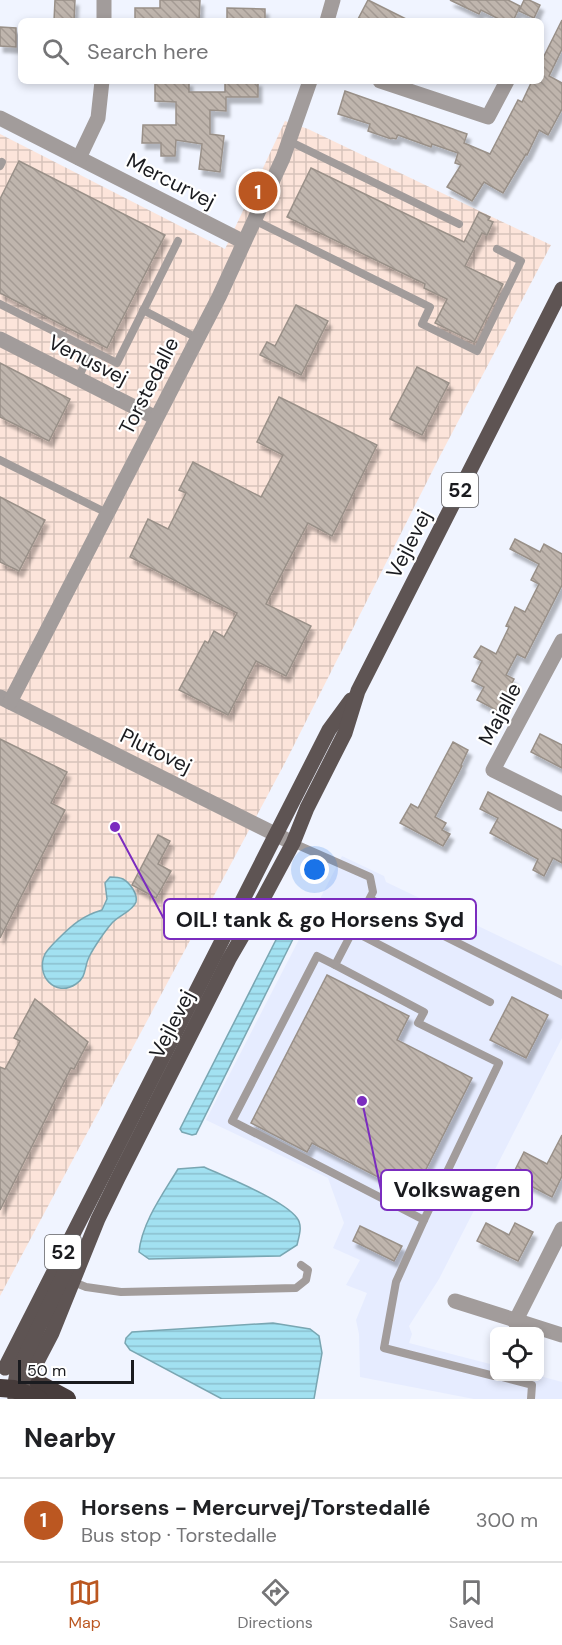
<!DOCTYPE html>
<meta charset="utf-8">
<style>
:root{--surface:#fff;--page:#f6f6f6;--text:#202124;--muted:#757577;--line:#e0e0e0;--accent:#bb5721}
body{margin:0;font-family:"DM Sans",sans-serif;background:var(--page);color:var(--text)}
.controls{position:absolute;right:18px;bottom:18px;display:grid;overflow:hidden;border-radius:9px;box-shadow:0 3px 9px #0003}
.controls button{width:54px;height:54px;display:grid;place-items:center;padding:0;border:0;border-bottom:2px solid var(--line);background:var(--surface);color:var(--text);font:30px sans-serif}
.scale{position:absolute;left:18px;bottom:15px;width:116px;box-sizing:border-box;padding-left:6px;border:3px solid #1a1b1f;border-top:0;font-size:16px;line-height:21px;white-space:nowrap;color:#1a1b1f;-webkit-text-stroke:4px #fff;paint-order:stroke}
.you{position:absolute;left:315px;top:870px;width:21px;height:21px;margin:-15px;border:4px solid #fff;border-radius:50%;background:#1a73e8;box-shadow:0 0 0 9px #1a73e833}
.badge{display:grid;place-items:center;width:39px;height:39px;border-radius:50%;background:var(--accent);color:#fff;font-size:20px;font-weight:700}
.pin{position:absolute;translate:-50% -50%;border:3px solid #fff;box-shadow:0 2px 6px #0006}
.list{margin:0;padding:0;list-style:none}
h2{display:flex;justify-content:space-between;align-items:center;height:78px;margin:0;padding:0 24px;font-size:26px}
h2 small{font-size:20px;font-weight:400;color:var(--muted)}
.list li{display:grid;grid-template-columns:39px 1fr auto;gap:18px;align-items:center;box-sizing:border-box;height:84px;padding:0 24px;border-top:2px solid var(--line)}
.list b{display:block;font-size:22px;white-space:nowrap}
.list p{margin:0;font-size:20px;white-space:nowrap;color:var(--muted)}
.list em{font-size:20px;font-style:normal;color:var(--muted)}
.icon{flex:none;width:33px;height:33px;fill:none;stroke:currentColor;stroke-width:2;stroke-linecap:round;stroke-linejoin:round}
.map{position:relative;flex:none;width:562px;height:1399px;overflow:hidden}
.search{position:absolute;background:var(--surface);box-shadow:0 3px 9px #0003;left:18px;right:18px;top:18px;height:66px;display:flex;align-items:center;gap:15px;box-sizing:border-box;padding:0 21px;border-radius:9px;color:var(--muted);font-size:22px}
.sheet{height:162px;background:var(--surface)}
nav{display:flex;justify-content:space-around;align-items:center;box-sizing:border-box;height:84px;border-top:2px solid var(--line);background:var(--surface);font-size:16px;color:var(--muted)}
nav a{display:grid;justify-items:center;gap:3px}
nav .on{color:var(--accent)}
.map>svg:first-child{display:block}
.built{fill:#e6ecff}
.industrial{fill:url(#industrial-grid)}
.water{fill:url(#water-rules);stroke:#79a6b2;stroke-width:1.5}
.building{fill:url(#building-back-hatch);stroke:#999088;stroke-width:1.5;filter:url(#shadow)}
.lines{fill:none;stroke-linecap:round;stroke-linejoin:round}
.lane{stroke:#a29c9b;stroke-width:8}
.street{stroke:#a29c9b;stroke-width:15}
.primary{stroke:#5e5453;stroke-width:15}
.highway{stroke:#473c3b;stroke-width:18}
.labels{text-anchor:middle;stroke-width:4.5;stroke-linejoin:round;paint-order:stroke}
.shield{fill:#fff;stroke:#5f5f62;stroke-width:1.5}
.shield-label{font-size:20px;font-weight:bold;fill:#1a1b1f}
.street-label{font-size:21px;fill:#1a1b1f;stroke:#fff}
.leader{fill:none;stroke:#7b2cbf;stroke-width:2}
.callout-dot{fill:#7b2cbf;stroke:#fff;stroke-width:2}
.callout{fill:#fff;stroke:#7b2cbf;stroke-width:2}
.callout-label{font-size:22px;text-anchor:middle;font-weight:bold;fill:#1a1b1f}
</style>
<div class="map">
<svg width="562" height="1399" viewBox="0 0 562 1399">
<defs>
<pattern id="industrial-grid" width="8" height="8" patternUnits="userSpaceOnUse" patternTransform="scale(1.5)"><rect width="8" height="8" fill="#fce4da"/><path d="M0 4h8M4 0v8" fill="none" stroke="#d7c3bb"/></pattern>
<pattern id="water-rules" width="6" height="5" patternUnits="userSpaceOnUse" patternTransform="scale(1.5)"><rect width="6" height="5" fill="#a2e1f1"/><path d="M0 2.5h6" fill="none" stroke="#8bc0ce"/></pattern>
<pattern id="building-back-hatch" width="6" height="6" patternUnits="userSpaceOnUse" patternTransform="scale(1.5)"><rect width="6" height="6" fill="#bfb5ad"/><path d="M-1 5l2 2M0 0l6 6M5-1l2 2" fill="none" stroke="#a49b94"/></pattern>
<filter id="shadow"><feDropShadow dx="3.5" dy="6" stdDeviation="1.5" flood-color="#0004"/></filter>
</defs>
<rect width="100%" height="100%" fill="#f0f4ff"/>
<polygon class="built" points="342,856 384,876 386,882 562,966 562,1038 439,1279 409,1326 412,1334 409,1343 494,1365 494,1376 540,1376 562,1382 562,1399 474,1399 360,1377 359,1334 356,1320 367,1293 346,1285 360,1260 333,1248 344,1223 328,1178 206,1120"/>
<polygon class="industrial" points="285,121 308,129 551,245 441,454 287,759 0,1296 0,134 225,249"/>
<g class="water">
<path d="M110 877C115 877 119 877 123 879 130 883 138 894 136 902 133 911 118 916 112 923 105 931 94 947 89 957 84 967 87 977 76 984 55 998 35 975 45 954 48 949 53 944 57 940 72 925 82 916 102 910L107 899 105 883Z"/>
<polygon points="286,926 295,929 296,933 196,1134 192,1135 182,1132 180,1129 282,928"/>
<path d="M204 1167C226 1177 284 1200 297 1218 303 1226 299 1236 297 1245L280 1256 149 1259 139 1252C142 1222 163 1194 178 1169Z"/>
<polygon points="273,1323 310,1329 319,1336 322,1353 314,1399 222,1399 130,1350 125,1343 126,1338 132,1332"/>
</g>
<g class="building">
<polygon points="55,0 75,0 74,21 54,21"/>
<polygon points="160,0 200,0 199,21 135,21 135,8 160,8"/>
<polygon points="368,0 410,21 357,21"/>
<polygon points="450,0 508,0 520,6 513,21 503,21 481,10 479,14"/>
<polygon points="524,0 529,0 540,5 534,18 519,11"/>
<polygon points="227,8 265,9 265,21 227,21"/>
<polygon points="562,20 562,49 549,76 562,83 562,109 548,135 539,130 527,155 526,154 503,193 484,182 472,201 447,187 461,165 455,163 458,153 432,144 431,147 398,135 396,139 392,138 391,139 368,131 370,124 338,114 345,91 467,134 464,143 490,154 518,100 522,102 532,81 541,81 541,55 544,56"/>
<polygon points="0,27 16,28 16,47 0,46"/>
<polygon points="155,81 189,81 189,92 225,92 225,81 258,81 258,97 226,97 226,111 210,110 210,134 224,136 220,172 199,169 202,144 176,140 175,156 161,156 161,143 142,143 143,125 176,125 176,102 155,101"/>
<polygon points="19,161 165,235 107,348 0,293 0,199"/>
<polygon points="311,168 464,242 479,212 490,217 488,220 493,222 487,235 482,233 465,266 503,284 474,342 435,323 447,299 424,288 425,284 287,217"/>
<polygon points="296,305 328,321 301,375 260,355 267,342 275,346"/>
<polygon points="0,363 70,399 49,441 0,417"/>
<polygon points="417,367 449,383 422,435 390,419"/>
<polygon points="279,397 377,445 332,536 308,523 266,604 311,626 286,676 256,661 228,715 179,690 205,641 208,643 214,631 224,637 237,613 130,557 148,519 168,529 186,493 179,490 193,462 261,497 283,455 257,442"/>
<polygon points="0,497 45,520 19,571 0,562"/>
<polygon points="515,539 540,552 544,544 562,554 562,585 525,658 517,654 506,675 514,679 498,711 477,700 484,687 472,681 482,661 474,657 481,646 496,654 509,627 506,626 515,607 525,612 539,584 531,580 539,564 510,549"/>
<polygon points="540,734 562,745 562,768 531,752"/>
<polygon points="0,739 67,772 51,803 65,810 0,938"/>
<polygon points="453,742 468,750 461,765 462,766 435,817 446,823 442,830 450,834 443,846 400,823 411,804 418,808"/>
<polygon points="488,792 562,830 562,863 553,858 544,876 533,870 538,859 490,833 498,818 480,809"/>
<polygon points="158,835 170,841 158,864 171,871 156,898 132,885"/>
<polygon points="327,975 409,1016 397,1040 472,1078 413,1195 312,1143 307,1152 251,1123"/>
<polygon points="512,997 548,1015 526,1058 490,1040"/>
<polygon points="35,999 88,1042 74,1069 71,1068 0,1210 0,1067 5,1069 20,1041 14,1038"/>
<polygon points="562,1135 562,1176 552,1197 529,1185 527,1187 511,1178 524,1152 547,1164"/>
<polygon points="486,1223 509,1235 515,1223 533,1232 518,1261 477,1241"/>
<polygon points="360,1226 402,1246 394,1261 353,1241"/>
</g>
<g class="lines">
<g class="lane">
<polyline points="289,141 459,224"/>
<polyline points="0,166 2,162"/>
<polyline points="254,220 430,307 422,324 477,351 521,261 497,249"/>
<polyline points="0,304 117,363 178,241"/>
<polyline points="143,310 197,338"/>
<polyline points="78,378 92,350"/>
<polyline points="0,460 107,513"/>
<polyline points="293,843 370,877 373,892 335,965 424,1012 418,1023 499,1063 424,1220"/>
<polyline points="370,899 562,995"/>
<polyline points="353,931 490,1002"/>
<polyline points="335,965 317,956 232,1121 424,1220 396,1282 384,1348 494,1376"/>
<polyline points="71,1281 86,1287 121,1292 296,1288 306,1280 308,1270 301,1265"/>
<polyline points="498,1376 532,1385 531,1399"/>
</g>
<g class="street">
<polyline points="104,21 104,0"/>
<polyline points="327,21 333,0"/>
<polyline points="380,81 488,117 507,81"/>
<polyline points="0,118 244,242"/>
<polyline points="79,158 98,118 102,81"/>
<polyline points="0,339 156,418"/>
<polyline points="562,641 493,770 562,804"/>
<polyline points="0,697 293,843"/>
<polyline points="10,702 219,297 283,158 310,81"/>
<polyline points="455,1301 562,1335"/>
<polyline points="515,1322 562,1229"/>
</g>
<g class="primary">
<polyline points="5,1368 329,730 351,700"/>
<polyline points="28,1379 52,1333 98,1219 118,1178 229,959 250,923 293,843 307,808 345,733 358,691 562,289"/>
<polyline points="15,1399 14,1389 17,1373 70,1261"/>
</g>
<g class="highway">
<polyline points="39,1384 67,1399"/>
<polyline points="0,1388 14,1389 39,1399"/>
</g>
</g>
<g class="labels">
<g class="shield">
<rect x="442" y="473" width="36" height="34" rx="4.5"/>
<rect x="45" y="1235" width="36" height="34" rx="4.5"/>
</g>
<g class="shield-label">
<text x="460" y="497">52</text>
<text x="63" y="1259">52</text>
</g>
<g class="street-label">
<text transform="translate(171 181) rotate(27)" y="7">Mercurvej</text>
<text transform="translate(88 360) rotate(27)" y="7">Venusvej</text>
<text transform="translate(149 386) rotate(-63)" y="7">Torstedalle</text>
<text transform="translate(409 544) rotate(-63)" y="7">Vejlevej</text>
<text transform="translate(500 714) rotate(-62)" y="7">Majalle</text>
<text transform="translate(156 751) rotate(26)" y="7">Plutovej</text>
<text transform="translate(172 1024) rotate(-63)" y="7">Vejlevej</text>
</g>
</g>
<path class="leader" d="M115 827L164 919M362 1101L381 1190"/>
<g class="callout-dot">
<circle cx="115" cy="827" r="6"/>
<circle cx="362" cy="1101" r="6"/>
</g>
<g class="callout">
<rect x="164" y="899" width="312" height="40" rx="6"/>
<rect x="381" y="1170" width="151" height="40" rx="6"/>
</g>
<g class="callout-label">
<text x="320" y="927">OIL! tank &amp; go Horsens Syd</text>
<text x="457" y="1197">Volkswagen</text>
</g>
</svg>
<div class="controls">
<button><svg class="icon" aria-label="locate" viewBox="0 0 24 24"><circle cx="12" cy="12" r="6"/><path d="M12 2v4M12 18v4M2 12h4M18 12h4"/></svg></button>
</div>
<div class="scale">50 m</div>
<div class="you"></div>
<div class="pin badge" style="left:258px;top:191px">1</div>
<div class="search"><svg class="icon" aria-label="search" viewBox="0 0 24 24"><circle cx="10" cy="10" r="6"/><path d="M15 15l6 6"/></svg>Search here</div>
</div>
<section class="sheet">
<h2>Nearby<small></small></h2>
<ul class="list">
<li><span class="badge">1</span><div><b>Horsens - Mercurvej/Torstedallé</b><p>Bus stop · Torstedalle</p></div><em>300 m</em></li>
</ul>
</section>
<nav>
<a class="on"><svg class="icon" aria-label="map" viewBox="0 0 24 24"><path d="M3 6l6-2 6 2 6-2v14l-6 2-6-2-6 2zM9 4v14M15 6v14"/></svg>Map</a>
<a><svg class="icon" aria-label="directions" viewBox="0 0 24 24"><path d="M12 3l9 9-9 9-9-9zM9 14v-3h6M13 9l2 2-2 2"/></svg>Directions</a>
<a><svg class="icon" aria-label="saved" viewBox="0 0 24 24"><path d="M7 4h10v16l-5-4-5 4z"/></svg>Saved</a>
</nav>
